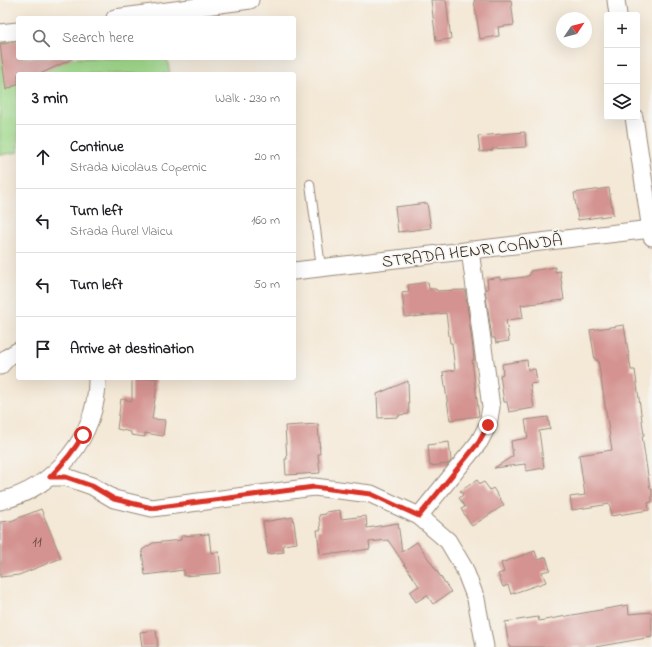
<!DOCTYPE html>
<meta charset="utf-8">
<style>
:root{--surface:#fff;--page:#f2f2f2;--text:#202124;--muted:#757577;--line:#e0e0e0}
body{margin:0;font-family:"Indie Flower",sans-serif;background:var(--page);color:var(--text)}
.controls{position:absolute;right:12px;top:12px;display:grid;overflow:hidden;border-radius:4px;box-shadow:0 4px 16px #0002}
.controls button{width:36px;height:36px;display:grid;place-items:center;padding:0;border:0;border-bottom:1px solid var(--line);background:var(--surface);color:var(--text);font:20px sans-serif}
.compass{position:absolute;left:556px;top:12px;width:36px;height:36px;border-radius:50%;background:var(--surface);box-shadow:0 4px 16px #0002;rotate:55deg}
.stop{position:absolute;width:12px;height:12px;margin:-9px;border:3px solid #d93025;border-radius:50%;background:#fff}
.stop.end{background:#d93025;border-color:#fff;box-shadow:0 1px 4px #0008}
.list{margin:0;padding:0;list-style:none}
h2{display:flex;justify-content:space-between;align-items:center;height:52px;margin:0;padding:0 16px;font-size:17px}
h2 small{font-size:13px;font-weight:400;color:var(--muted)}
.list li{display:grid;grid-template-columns:26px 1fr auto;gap:12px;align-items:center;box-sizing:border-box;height:64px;padding:0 16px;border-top:1px solid var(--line)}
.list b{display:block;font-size:15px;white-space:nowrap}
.list p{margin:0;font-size:13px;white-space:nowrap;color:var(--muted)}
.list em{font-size:13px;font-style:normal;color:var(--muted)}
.icon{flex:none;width:22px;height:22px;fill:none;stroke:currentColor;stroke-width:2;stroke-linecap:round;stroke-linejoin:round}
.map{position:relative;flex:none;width:652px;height:647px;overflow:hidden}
.search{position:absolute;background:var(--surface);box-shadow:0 4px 16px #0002;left:16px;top:16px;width:280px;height:44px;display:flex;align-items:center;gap:10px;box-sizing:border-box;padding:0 14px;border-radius:4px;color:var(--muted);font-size:15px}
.panel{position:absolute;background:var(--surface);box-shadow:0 4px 16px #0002;left:16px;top:72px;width:280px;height:308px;border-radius:4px}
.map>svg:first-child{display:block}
.green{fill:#a3dc8e;stroke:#6f8356}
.building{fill:#d49390}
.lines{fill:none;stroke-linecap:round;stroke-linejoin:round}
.lane-casing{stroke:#98897a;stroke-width:10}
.street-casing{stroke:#98897a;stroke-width:19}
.lane{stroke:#fff;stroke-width:8}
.street{stroke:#fff;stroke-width:17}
.route{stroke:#d93025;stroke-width:5}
.labels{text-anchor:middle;stroke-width:3.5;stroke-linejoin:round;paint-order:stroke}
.number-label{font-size:15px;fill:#61443a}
.street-label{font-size:17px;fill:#3b2a1e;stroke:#f6f6f2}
</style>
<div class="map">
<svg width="652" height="647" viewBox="0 0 652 647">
<rect width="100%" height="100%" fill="#f6f6f2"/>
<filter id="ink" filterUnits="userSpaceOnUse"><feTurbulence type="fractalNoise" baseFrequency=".025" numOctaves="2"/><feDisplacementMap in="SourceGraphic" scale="8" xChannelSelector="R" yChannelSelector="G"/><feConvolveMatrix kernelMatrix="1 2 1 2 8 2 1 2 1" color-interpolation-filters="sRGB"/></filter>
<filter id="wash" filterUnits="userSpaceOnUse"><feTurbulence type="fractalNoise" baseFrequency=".012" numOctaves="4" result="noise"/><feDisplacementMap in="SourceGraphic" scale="16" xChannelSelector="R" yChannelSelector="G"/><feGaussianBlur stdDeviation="0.9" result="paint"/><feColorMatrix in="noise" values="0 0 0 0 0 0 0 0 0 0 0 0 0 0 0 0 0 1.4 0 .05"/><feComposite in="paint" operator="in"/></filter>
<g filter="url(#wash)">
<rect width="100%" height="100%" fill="#f4e8d6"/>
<polygon class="green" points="18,40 18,58 167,58 170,74 18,74 18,152 0,155 0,43"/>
<g id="blocks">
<g class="building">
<polygon points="431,0 446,0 451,39 436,41"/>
<polygon points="474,0 511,0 514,25 498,27 499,36 480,39"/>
<polygon points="18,41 18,58 74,58 40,74 18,74 18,84 6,90 0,44"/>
<polygon points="525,132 526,147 492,149 493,150 480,152 478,136"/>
<polygon points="609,188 613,215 578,220 574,193"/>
<polygon points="427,203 431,228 398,232 395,207"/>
<polygon points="555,267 555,272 560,271 564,300 521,305 523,318 506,320 509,341 496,343 495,338 492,338 485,289 488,289 487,279 500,277 500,280 525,277 530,275 530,271"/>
<polygon points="428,282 429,289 436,289 437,291 465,290 472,341 474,360 472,360 479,416 450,420 443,372 455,370 452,343 450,343 446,313 413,317 413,316 405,317 402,293 409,292 408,285"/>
<polygon points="624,325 631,370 635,370 644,435 642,436 650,489 652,489 652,502 648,503 649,510 611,516 610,504 572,510 570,497 585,495 579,455 612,450 598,360 595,360 590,330"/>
<polygon points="527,360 528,370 535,369 537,383 530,384 534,408 509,412 507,402 504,402 500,375 503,374 502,364"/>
<polygon points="132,378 156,378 156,392 152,419 165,420 163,436 145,433 145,437 131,435 131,432 117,429 121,399 132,401"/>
<polygon points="408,381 409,414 399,415 399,417 378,418 377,394"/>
<polygon points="548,417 550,429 539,431 544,468 526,471 525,464 494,468 513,456 511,441 528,438 525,420"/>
<polygon points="318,424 320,454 318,454 320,473 286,475 285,459 287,459 285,426"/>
<polygon points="449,442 451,461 448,464 430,466 428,445"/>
<polygon points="477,480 480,484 484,482 490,490 493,488 504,505 472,526 461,509 465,507 459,498 463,495 460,491"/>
<polygon points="41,509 61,558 19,575 0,577 0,522 11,521"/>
<polygon points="340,510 341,519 366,516 367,528 398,523 402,552 417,542 451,592 433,604 427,595 416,602 410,592 419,586 388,540 369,542 370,549 334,554 334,553 320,555 317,530 321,530 319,515 326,514 326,512"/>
<polygon points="293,517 297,543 283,545 284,552 268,554 263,522"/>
<polygon points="209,534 211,553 219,552 221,573 184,576 184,570 145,575 142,550 153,543 181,540 181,536"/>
<polygon points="535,551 538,560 546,557 550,570 542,572 546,582 511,594 508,585 503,587 498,574 504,572 501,563"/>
<polygon points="628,605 629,614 652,612 652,637 595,647 509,647 505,622 538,617 539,621"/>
<polygon points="156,630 158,647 142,647 140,632"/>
</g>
</g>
</g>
<g filter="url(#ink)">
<use href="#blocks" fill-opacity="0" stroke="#98897a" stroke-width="1"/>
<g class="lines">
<defs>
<polyline id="lane" points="310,184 321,267"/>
<g id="street">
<polyline points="616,0 618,15"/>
<polyline points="115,18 250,0"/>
<polyline points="0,33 18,31"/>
<polyline points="634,117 652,237"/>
<polyline points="294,271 651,229"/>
<polyline points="0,366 8,357 18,351"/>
<polyline points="50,477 66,477 92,486 114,499 152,508 314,487 371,494 419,516 448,541 464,568 476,599 485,647"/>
<path d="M0 501C55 489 98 435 97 378"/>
<polyline points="419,516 479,442 488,425 491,407 470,250"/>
</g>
</defs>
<use href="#lane" class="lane-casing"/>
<use href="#street" class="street-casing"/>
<use href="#lane" class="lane"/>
<use href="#street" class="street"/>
</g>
</g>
<g class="lines" filter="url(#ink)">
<path class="route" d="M83 435C74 451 63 464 50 477H66L92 486 114 499 152 508 314 487 371 494 419 516 479 442 488 425"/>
</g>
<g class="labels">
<g class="number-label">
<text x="37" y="546">11</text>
</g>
<g class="street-label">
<text transform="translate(472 250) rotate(-7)" y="6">STRADA HENRI COANDĂ</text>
</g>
</g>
</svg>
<div class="controls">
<button>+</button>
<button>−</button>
<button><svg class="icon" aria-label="layers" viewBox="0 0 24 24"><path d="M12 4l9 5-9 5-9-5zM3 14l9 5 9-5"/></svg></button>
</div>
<svg class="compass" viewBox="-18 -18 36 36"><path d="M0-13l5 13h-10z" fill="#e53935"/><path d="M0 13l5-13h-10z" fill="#757577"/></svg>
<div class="stop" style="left:83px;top:435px"></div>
<div class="stop end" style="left:488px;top:425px"></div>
<div class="search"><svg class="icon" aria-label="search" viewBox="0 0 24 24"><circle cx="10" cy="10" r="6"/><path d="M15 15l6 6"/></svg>Search here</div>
<section class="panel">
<h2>3 min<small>Walk · 230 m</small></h2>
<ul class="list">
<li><svg class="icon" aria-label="ahead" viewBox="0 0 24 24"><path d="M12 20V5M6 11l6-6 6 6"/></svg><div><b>Continue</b><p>Strada Nicolaus Copernic</p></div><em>20 m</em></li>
<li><svg class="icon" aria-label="left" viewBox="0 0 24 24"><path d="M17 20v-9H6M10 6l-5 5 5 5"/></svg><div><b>Turn left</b><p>Strada Aurel Vlaicu</p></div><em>160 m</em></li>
<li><svg class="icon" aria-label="left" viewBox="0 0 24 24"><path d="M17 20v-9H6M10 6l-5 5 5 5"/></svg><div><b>Turn left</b></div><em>50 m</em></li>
<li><svg class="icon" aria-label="arrive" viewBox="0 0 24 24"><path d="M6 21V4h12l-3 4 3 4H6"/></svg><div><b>Arrive at destination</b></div></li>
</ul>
</section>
</div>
